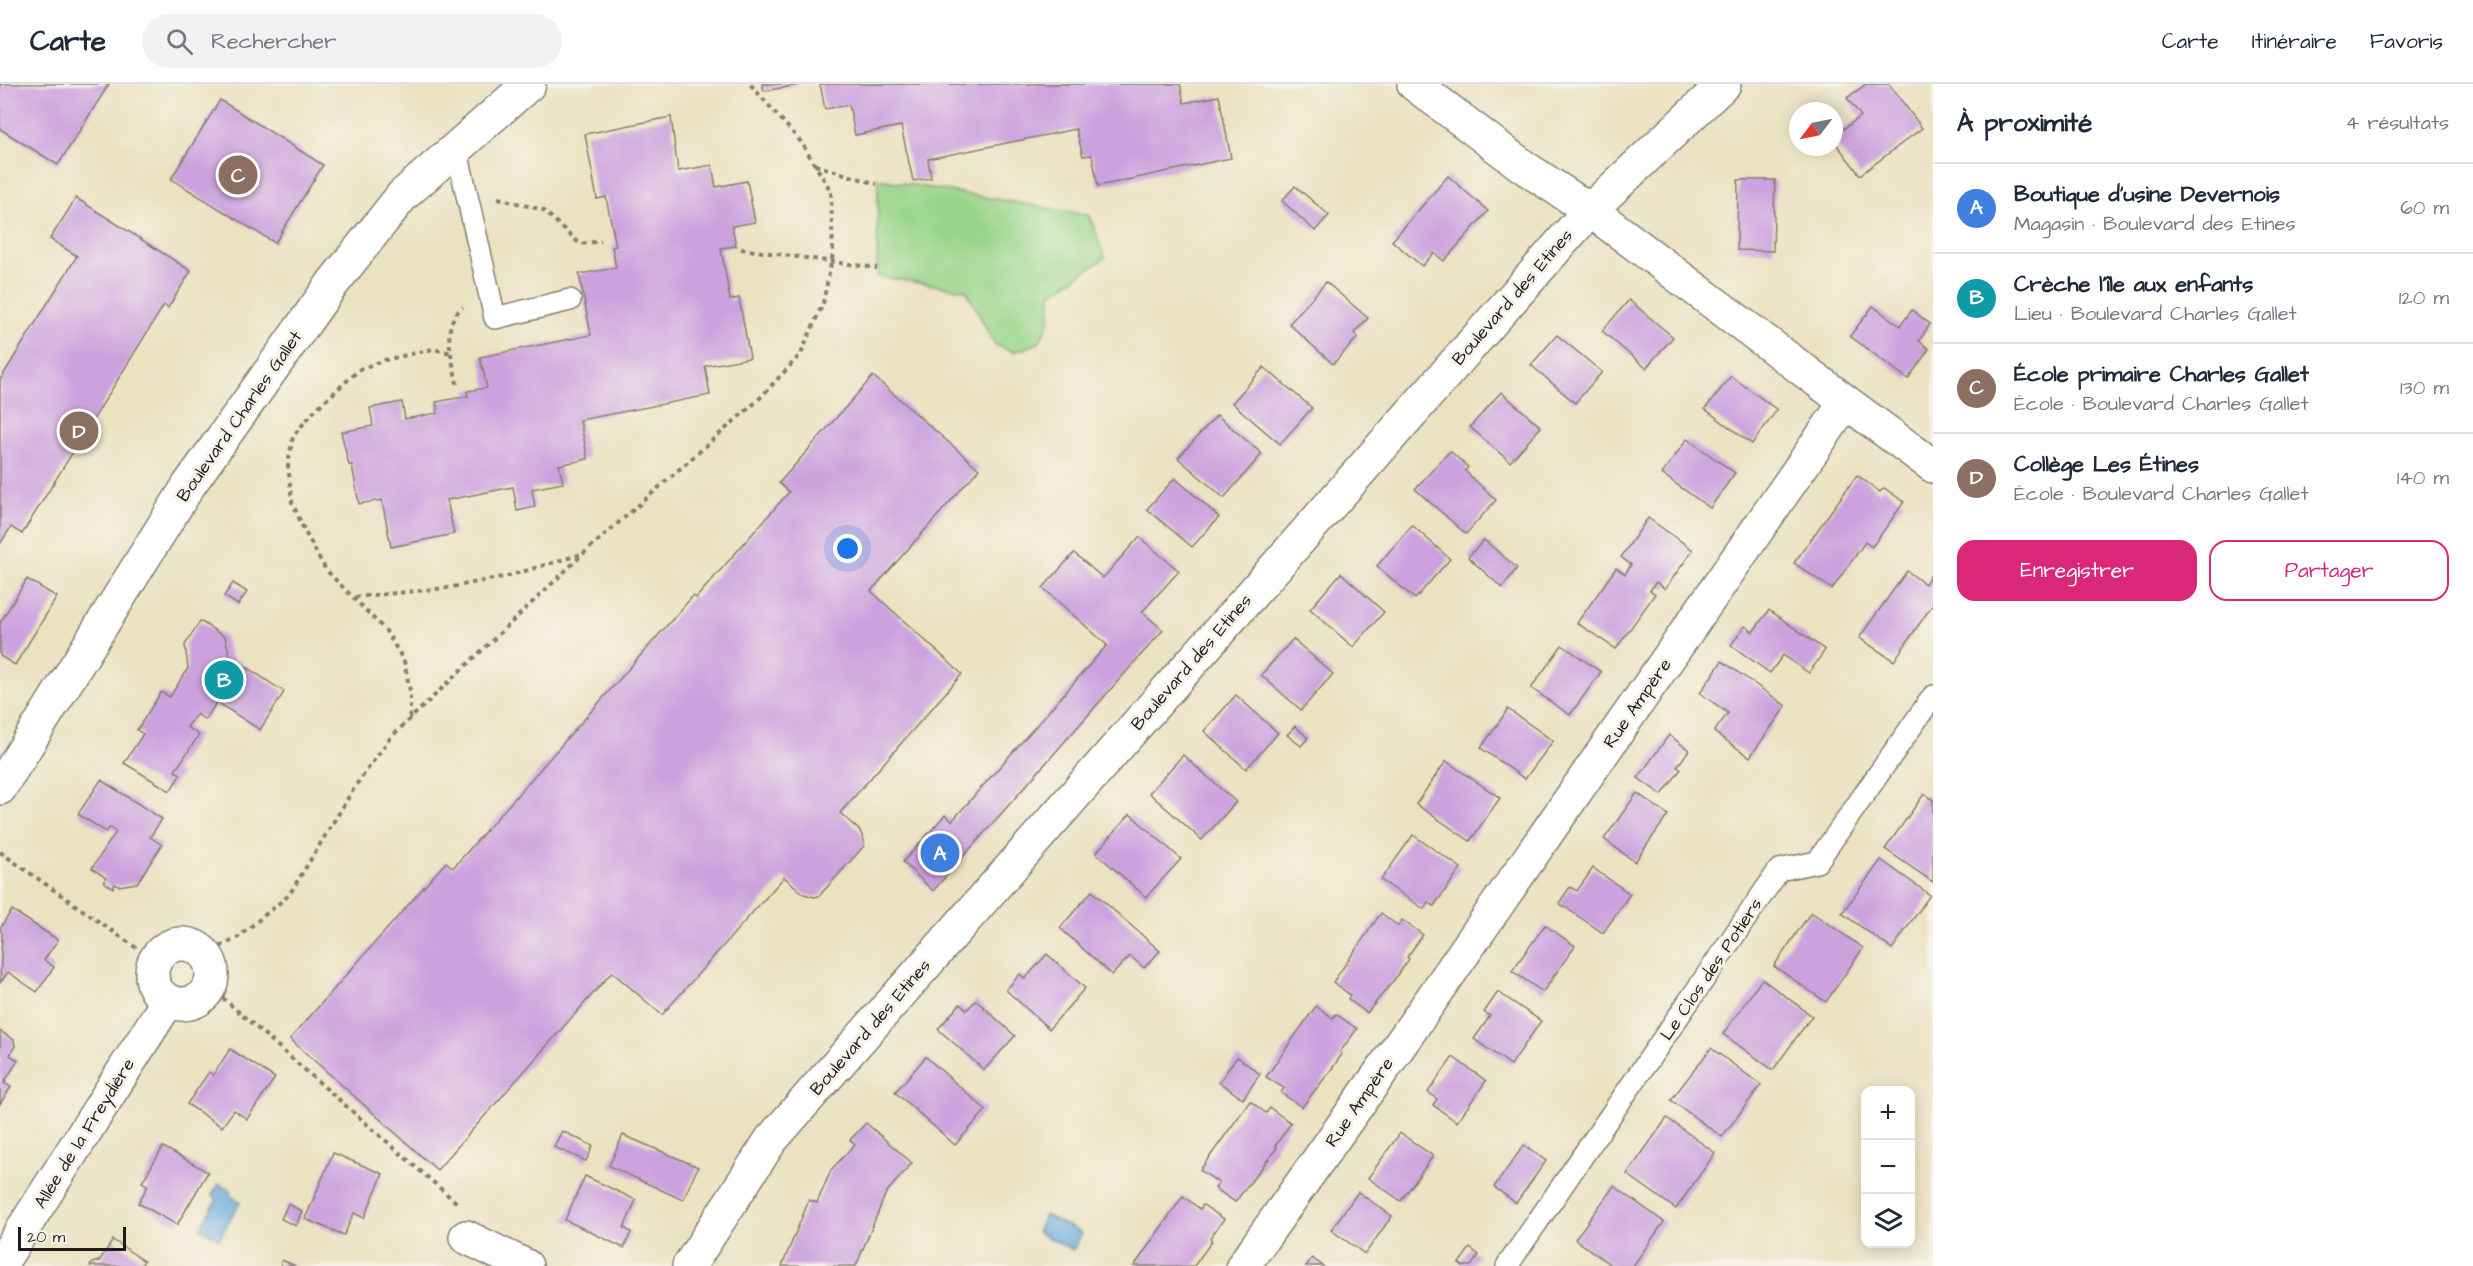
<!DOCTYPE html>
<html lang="fr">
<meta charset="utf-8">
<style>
:root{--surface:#fff;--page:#f2f2f3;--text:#1f2937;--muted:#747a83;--line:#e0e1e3;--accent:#db2777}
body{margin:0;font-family:"Architects Daughter",sans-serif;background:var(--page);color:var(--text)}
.controls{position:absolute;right:18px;bottom:18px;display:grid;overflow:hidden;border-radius:12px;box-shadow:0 3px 15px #0003}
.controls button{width:54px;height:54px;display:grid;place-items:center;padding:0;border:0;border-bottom:2px solid var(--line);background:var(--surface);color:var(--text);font:30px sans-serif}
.compass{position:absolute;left:1789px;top:18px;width:54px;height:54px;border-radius:50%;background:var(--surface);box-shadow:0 3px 15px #0003;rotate:238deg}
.scale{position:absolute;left:18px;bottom:15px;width:108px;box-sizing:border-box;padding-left:6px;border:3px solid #1c1c1c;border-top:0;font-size:16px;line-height:21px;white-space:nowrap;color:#1c1c1c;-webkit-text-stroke:4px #f7f3e8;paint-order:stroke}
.you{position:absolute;left:848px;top:465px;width:21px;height:21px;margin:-15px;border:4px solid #fff;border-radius:50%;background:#1a73e8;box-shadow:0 0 0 9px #1a73e833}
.badge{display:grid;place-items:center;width:39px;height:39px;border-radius:50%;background:var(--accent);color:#fff;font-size:20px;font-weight:700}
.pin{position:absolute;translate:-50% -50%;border:3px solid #fff;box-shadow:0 2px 6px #0006}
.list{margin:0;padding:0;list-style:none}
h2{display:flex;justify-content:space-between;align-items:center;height:78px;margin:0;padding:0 24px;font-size:26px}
h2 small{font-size:20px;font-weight:400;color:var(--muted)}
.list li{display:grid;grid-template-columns:39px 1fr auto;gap:18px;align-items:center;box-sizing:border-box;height:90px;padding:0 24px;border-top:2px solid var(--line)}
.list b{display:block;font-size:22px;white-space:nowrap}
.list p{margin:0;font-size:20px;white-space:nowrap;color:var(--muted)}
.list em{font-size:20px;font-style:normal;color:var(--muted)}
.actions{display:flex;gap:12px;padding:18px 24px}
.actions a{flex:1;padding:14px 0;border:2px solid var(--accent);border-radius:18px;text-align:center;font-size:21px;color:var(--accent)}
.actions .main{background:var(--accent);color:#fff}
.icon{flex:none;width:33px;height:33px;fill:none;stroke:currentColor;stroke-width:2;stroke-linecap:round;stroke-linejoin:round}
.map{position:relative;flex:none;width:1933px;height:1182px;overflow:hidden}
header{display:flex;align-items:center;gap:36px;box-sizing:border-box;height:84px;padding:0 30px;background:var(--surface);border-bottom:2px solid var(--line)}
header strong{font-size:28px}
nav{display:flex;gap:33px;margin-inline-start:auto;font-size:21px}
.search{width:420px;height:54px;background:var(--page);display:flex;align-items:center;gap:15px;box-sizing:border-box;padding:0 21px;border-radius:33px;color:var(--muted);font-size:22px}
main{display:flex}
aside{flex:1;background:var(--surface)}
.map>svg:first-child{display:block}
.green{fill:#98d58a;stroke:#5a7853;stroke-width:1.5}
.water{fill:#6aaadd;stroke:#43637c;stroke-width:1.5}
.building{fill:#cca2de}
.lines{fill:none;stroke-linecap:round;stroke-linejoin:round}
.service-casing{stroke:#847f6e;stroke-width:24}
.minor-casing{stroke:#847f6e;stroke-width:36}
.path{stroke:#847f6e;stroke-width:4;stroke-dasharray:4.5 4.5;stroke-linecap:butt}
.service{stroke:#fff;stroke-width:21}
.minor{stroke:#fff;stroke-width:33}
.labels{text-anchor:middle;stroke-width:6;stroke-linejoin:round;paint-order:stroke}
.street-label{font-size:18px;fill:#1c1c1c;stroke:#f7f3e8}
</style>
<header>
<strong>Carte</strong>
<div class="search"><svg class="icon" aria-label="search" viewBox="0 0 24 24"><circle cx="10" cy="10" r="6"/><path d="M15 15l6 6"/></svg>Rechercher</div>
<nav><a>Carte</a><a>Itinéraire</a><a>Favoris</a></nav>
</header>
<main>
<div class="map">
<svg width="1933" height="1182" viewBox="0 0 1933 1182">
<rect width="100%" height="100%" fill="#f7f3e8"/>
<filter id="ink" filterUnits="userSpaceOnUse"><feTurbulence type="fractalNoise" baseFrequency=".0167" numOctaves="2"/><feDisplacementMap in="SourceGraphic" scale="12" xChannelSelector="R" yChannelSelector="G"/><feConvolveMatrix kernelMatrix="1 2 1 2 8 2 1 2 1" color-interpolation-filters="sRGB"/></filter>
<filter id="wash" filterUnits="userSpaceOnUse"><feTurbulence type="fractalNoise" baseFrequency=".008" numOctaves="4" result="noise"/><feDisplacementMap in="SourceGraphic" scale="24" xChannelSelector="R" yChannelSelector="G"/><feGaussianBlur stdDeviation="1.35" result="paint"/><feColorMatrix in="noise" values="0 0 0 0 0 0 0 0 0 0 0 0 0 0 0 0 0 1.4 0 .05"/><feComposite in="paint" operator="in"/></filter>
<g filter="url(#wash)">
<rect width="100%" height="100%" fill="#ebe2c1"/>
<polygon class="green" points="878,95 1089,131 1105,174 1051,210 1050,236 1039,259 1014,268 995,261 966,206 877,192"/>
<g class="water">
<polygon points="219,1100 231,1107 229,1111 240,1118 219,1155 200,1144 217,1115 212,1111"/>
<polygon points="1045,1131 1082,1149 1073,1166 1037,1148"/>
</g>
<g id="blocks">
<g class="building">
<polygon points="0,0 109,0 58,81 0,45"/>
<polygon points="762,0 799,0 799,1 764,7"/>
<polygon points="820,0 1180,0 1184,19 1219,12 1231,74 1098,102 1092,71 1083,72 1076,45 928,75 931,94 913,97 901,42 855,51 849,21 825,25"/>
<polygon points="1866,0 1889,0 1922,44 1860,91 1834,57 1834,52 1861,32 1847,14"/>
<polygon points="220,16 323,81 275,159 171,95"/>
<polygon points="671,33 678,87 712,81 716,103 747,97 755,138 732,142 736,162 721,164 730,216 739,214 750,274 705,282 710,311 580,336 588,375 559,381 563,399 532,405 535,423 517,427 513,403 447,416 454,450 391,463 382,416 359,420 352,381 349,381 341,348 373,342 370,324 402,318 405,335 438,329 436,318 468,312 467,307 487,304 480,273 591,251 579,190 616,184 612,163 616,162 606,113 597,115 585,50"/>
<polygon points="1448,92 1488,127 1444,177 1434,169 1422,182 1392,157"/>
<polygon points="1738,96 1775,96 1773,167 1737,166"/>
<polygon points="1295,102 1329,131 1315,147 1282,117"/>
<polygon points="76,114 191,187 168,224 164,221 22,450 11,443 0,460 0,296 77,172 50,155"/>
<polygon points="1326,198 1368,234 1354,249 1358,253 1333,280 1289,240"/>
<polygon points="1629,216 1673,253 1646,284 1602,247"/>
<polygon points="1873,222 1900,242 1912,226 1930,240 1919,257 1929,265 1908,295 1850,252"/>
<polygon points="1557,251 1602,288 1575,319 1531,281"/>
<polygon points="1264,283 1312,324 1280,360 1232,319"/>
<polygon points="873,292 979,385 871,507 962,590 840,729 860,747 864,756 864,762 819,812 814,813 804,810 784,793 662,931 612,888 437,1086 290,955 446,778 453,784 693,512 696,514 789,408 779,399"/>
<polygon points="1731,292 1777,326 1752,360 1705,325"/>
<polygon points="1501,308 1541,343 1510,378 1470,343"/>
<polygon points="1217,331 1262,370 1224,414 1178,374"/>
<polygon points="1687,355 1735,389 1710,424 1662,390"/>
<polygon points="1450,367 1468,383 1465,387 1496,416 1466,450 1415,405"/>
<polygon points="1857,391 1880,408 1884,404 1904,418 1872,463 1865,458 1832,505 1794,479"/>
<polygon points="1175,394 1219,433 1192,463 1147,425"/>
<polygon points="1648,434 1693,466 1665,505 1656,498 1650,506 1655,510 1616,565 1577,539 1616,484 1625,490 1631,481 1621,473"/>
<polygon points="1412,441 1450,475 1415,515 1377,482"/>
<polygon points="1139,453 1179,487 1142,528 1163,546 933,807 903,778 945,731 952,737 1107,561 1043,504 1074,469 1103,494"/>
<polygon points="1484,456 1517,484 1502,504 1468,473"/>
<polygon points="1907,487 1925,500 1933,488 1933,520 1894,577 1859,554"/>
<polygon points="1341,489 1384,528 1353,563 1310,525"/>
<polygon points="27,495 57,513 15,581 0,572 0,539"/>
<polygon points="233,499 247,508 238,521 224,512"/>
<polygon points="1769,526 1825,566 1809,589 1783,571 1770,589 1731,561 1745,542 1753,548"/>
<polygon points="200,537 225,553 230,572 284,608 260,646 217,618 205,636 197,630 187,643 199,651 175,687 181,690 170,707 124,679 143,650 137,646 161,608 170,613 188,584 185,561"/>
<polygon points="1293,555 1333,590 1301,626 1261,591"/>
<polygon points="1562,561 1601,588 1570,631 1531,604"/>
<polygon points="1722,577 1786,622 1750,673 1714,648 1728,629 1700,609"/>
<polygon points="1236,611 1278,649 1246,685 1204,647"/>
<polygon points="1508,625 1553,657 1525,695 1481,664"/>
<polygon points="1295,642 1308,654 1301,662 1287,651"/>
<polygon points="1669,651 1689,666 1677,683 1681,685 1662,711 1638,694"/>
<polygon points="1183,671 1236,718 1202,756 1149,709"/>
<polygon points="1446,677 1500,714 1470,757 1416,720"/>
<polygon points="101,696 162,735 150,753 162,761 137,799 119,802 115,800 113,804 104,798 106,794 92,784 116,748 110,743 106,748 78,730"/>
<polygon points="1637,709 1668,731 1635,778 1604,755"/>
<polygon points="1924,710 1933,716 1933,798 1885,765"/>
<polygon points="1130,730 1181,775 1146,813 1096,769"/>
<polygon points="1413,751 1461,784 1434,822 1428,818 1424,825 1381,796"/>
<polygon points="1881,776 1930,811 1892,865 1842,829"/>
<polygon points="1593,784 1630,810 1603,849 1559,819 1570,803 1577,807"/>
<polygon points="1092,807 1160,867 1144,884 1130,872 1112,891 1060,844"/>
<polygon points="12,826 58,856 44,876 54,883 37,908 8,888 0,899 2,850 0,844"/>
<polygon points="1811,828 1863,864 1826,918 1774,882"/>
<polygon points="1381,829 1398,842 1402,836 1423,851 1407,873 1409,875 1398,891 1367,929 1348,915 1350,911 1333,898"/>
<polygon points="1545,841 1575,862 1543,908 1512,887"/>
<polygon points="1047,870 1085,904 1049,945 1006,906 1020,890 1025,895"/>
<polygon points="1762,895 1812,932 1773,986 1723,950"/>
<polygon points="1498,908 1541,937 1511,981 1474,955 1490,932 1484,928"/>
<polygon points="976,916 1015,952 984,986 938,945 960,920 967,926"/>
<polygon points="1316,922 1333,934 1336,930 1357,945 1340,968 1342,970 1331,986 1302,1023 1281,1009 1284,1004 1266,993"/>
<polygon points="0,947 14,956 15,962 10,971 18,976 4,999 11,1003 0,1020"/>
<polygon points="1711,964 1761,1001 1722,1053 1671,1016"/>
<polygon points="230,965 275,994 247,1035 234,1026 222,1043 187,1020 209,988 213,991"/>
<polygon points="926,973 986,1026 955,1061 895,1008"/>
<polygon points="1237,973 1260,990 1243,1015 1219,998"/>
<polygon points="1453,973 1486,997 1457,1038 1433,1021 1437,1015 1428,1008"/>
<polygon points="1250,1017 1266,1029 1270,1024 1291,1039 1275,1062 1277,1064 1235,1118 1215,1104 1219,1099 1200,1086"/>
<polygon points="1667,1034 1715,1069 1676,1125 1627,1090"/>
<polygon points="866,1039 912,1079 886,1109 856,1182 782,1182 809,1116 817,1119 831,1086 855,1060 850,1056"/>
<polygon points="562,1047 593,1062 586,1077 554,1063"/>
<polygon points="1400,1049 1433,1072 1401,1117 1368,1094"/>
<polygon points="623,1051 698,1083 683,1116 609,1082"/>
<polygon points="1524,1061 1546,1077 1516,1119 1494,1103"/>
<polygon points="163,1063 208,1088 177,1141 138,1119 148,1102 142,1098"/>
<polygon points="333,1069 383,1090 364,1134 354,1129 344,1151 305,1135"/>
<polygon points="585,1092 636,1116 624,1144 631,1148 624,1164 565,1136"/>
<polygon points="1614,1102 1664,1138 1633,1182 1612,1182 1575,1155"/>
<polygon points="1358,1108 1392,1132 1365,1170 1331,1146"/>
<polygon points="1183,1112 1200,1125 1203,1121 1224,1135 1210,1154 1212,1157 1194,1182 1134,1182"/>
<polygon points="288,1120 302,1127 296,1142 281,1135"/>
<polygon points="113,1156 144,1177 140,1182 90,1182 92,1179 99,1177"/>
<polygon points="1470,1164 1479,1171 1471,1182 1463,1182 1459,1179"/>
<polygon points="1312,1174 1323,1182 1306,1182"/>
<polygon points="282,1176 295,1182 280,1182"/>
</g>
</g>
</g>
<g filter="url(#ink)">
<use href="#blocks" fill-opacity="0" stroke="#847f6e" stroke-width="1.5"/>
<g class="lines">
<defs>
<g id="service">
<polyline points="456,63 495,234 570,216"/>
<polyline points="1507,1182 1779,786 1817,778 1933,612"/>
</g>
<g id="minor">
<polyline points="1846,318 1933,382"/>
<polyline points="0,704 189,401 333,199 402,112 529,0"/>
<circle cx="182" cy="890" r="30"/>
<polyline points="466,1153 526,1182"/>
<polyline points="0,1181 168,917"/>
<polyline points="689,1182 771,1056 1590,126 1724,0"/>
<polyline points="1243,1182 1388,978 1846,318 1590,126 1524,83 1414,0"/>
</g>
</defs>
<use href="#service" class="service-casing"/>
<use href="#minor" class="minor-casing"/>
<g class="path">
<polyline points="815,81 877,100"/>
<polyline points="498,114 543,126 580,160 601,157"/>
<polyline points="741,165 877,184"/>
<path d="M457 300C453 275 439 241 463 223"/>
<polyline points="355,513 447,504 508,492 582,470"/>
<polyline points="410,634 410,607 404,577 386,547 326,486 305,448 292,418 288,381 293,352 317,324 360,285 385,276 433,265 452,269"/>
<polyline points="0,768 155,877"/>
<polyline points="204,871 237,854 289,811 356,701 391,653 583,470 757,317 801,270 823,219 833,170 831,107 801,58 750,0"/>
<polyline points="209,902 457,1119"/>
</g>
<use href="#service" class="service"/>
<use href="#minor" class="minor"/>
</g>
</g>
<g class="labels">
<g class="street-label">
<text transform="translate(1512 213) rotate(-49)" y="6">Boulevard des Etines</text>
<text transform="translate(239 332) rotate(-55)" y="6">Boulevard Charles Gallet</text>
<text transform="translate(1191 578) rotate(-49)" y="6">Boulevard des Etines</text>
<text transform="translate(1637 619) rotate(-55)" y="6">Rue Ampère</text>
<text transform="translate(1711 885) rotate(-56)" y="6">Le Clos des Potiers</text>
<text transform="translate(870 943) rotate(-49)" y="6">Boulevard des Etines</text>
<text transform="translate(1359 1018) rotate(-55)" y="6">Rue Ampère</text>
<text transform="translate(84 1049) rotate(-58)" y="6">Allée de la Freydière</text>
</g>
</g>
</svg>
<div class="controls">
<button>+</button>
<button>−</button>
<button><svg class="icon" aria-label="layers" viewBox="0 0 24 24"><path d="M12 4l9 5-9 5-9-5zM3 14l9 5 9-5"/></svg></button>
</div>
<svg class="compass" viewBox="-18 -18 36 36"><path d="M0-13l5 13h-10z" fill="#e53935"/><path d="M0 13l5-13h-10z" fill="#747a83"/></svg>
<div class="scale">20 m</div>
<div class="you"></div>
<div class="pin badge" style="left:940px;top:769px;background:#3f7fe0">A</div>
<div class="pin badge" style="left:224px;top:596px;background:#0f9aa8">B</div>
<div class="pin badge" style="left:238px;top:91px;background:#8d6e63">C</div>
<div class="pin badge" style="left:79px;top:347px;background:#8d6e63">D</div>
</div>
<aside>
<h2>À proximité<small>4 résultats</small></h2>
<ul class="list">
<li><span class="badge" style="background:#3f7fe0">A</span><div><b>Boutique d'usine Devernois</b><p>Magasin · Boulevard des Etines</p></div><em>60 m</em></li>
<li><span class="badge" style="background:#0f9aa8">B</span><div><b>Crèche l'île aux enfants</b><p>Lieu · Boulevard Charles Gallet</p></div><em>120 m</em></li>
<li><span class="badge" style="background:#8d6e63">C</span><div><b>École primaire Charles Gallet</b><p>École · Boulevard Charles Gallet</p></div><em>130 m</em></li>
<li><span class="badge" style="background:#8d6e63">D</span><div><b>Collège Les Étines</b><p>École · Boulevard Charles Gallet</p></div><em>140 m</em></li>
</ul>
<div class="actions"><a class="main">Enregistrer</a><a>Partager</a></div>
</aside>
</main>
